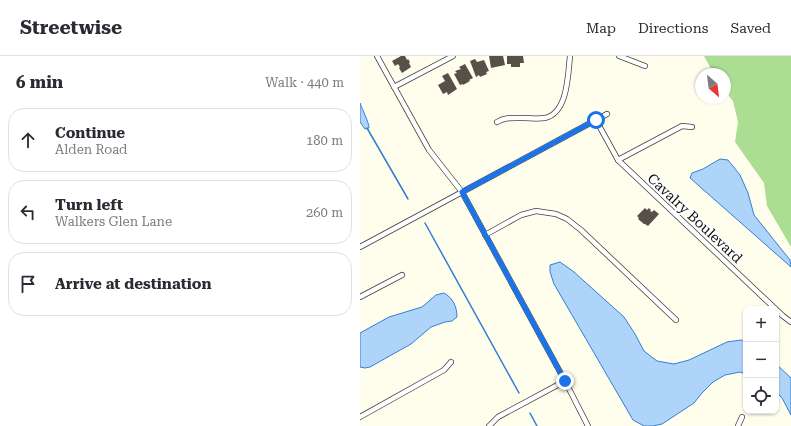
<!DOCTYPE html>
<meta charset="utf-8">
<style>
:root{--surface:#fff;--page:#f2f2f3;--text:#2b2b33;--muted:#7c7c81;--line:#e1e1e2}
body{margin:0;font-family:"Roboto Serif",serif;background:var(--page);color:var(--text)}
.controls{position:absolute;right:12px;bottom:12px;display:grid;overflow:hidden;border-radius:8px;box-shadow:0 1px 3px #0004}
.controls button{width:36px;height:36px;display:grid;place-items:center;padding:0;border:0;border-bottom:1px solid var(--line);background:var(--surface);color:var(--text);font:20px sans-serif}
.compass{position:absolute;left:335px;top:12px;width:36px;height:36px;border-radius:50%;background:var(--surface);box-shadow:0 1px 3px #0004;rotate:152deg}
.stop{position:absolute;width:12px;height:12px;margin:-9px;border:3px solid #1a73e8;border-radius:50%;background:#fff}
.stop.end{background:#1a73e8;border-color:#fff;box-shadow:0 1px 4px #0008}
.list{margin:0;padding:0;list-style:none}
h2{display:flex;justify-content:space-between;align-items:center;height:52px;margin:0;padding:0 16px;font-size:17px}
h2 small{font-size:13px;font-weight:400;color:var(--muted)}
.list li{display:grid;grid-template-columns:26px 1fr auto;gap:12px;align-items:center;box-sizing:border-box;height:64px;margin:0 8px 8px;padding:0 8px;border:1px solid var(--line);border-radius:16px}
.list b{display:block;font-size:15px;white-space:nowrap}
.list p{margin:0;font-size:13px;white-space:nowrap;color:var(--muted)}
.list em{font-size:13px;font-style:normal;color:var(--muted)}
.icon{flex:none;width:22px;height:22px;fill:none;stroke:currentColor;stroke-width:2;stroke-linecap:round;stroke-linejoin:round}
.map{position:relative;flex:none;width:431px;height:370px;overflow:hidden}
header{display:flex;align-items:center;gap:24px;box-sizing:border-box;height:56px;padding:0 20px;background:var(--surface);border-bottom:1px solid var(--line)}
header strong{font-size:19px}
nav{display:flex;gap:22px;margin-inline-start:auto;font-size:14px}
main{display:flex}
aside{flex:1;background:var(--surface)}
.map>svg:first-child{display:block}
.forest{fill:#abdd92}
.water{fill:#aed4fa;stroke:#317fd5}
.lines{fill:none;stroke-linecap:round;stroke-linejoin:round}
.stream{stroke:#317fd5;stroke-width:1.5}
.building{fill:#565049}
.minor-casing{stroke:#404040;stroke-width:6}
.minor{stroke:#fff;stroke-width:4.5}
.route{stroke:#1a73e8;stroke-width:5}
.labels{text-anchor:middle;stroke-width:4;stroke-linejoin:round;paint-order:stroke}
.street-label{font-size:14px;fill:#0d0d0d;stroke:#fff}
</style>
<header>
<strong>Streetwise</strong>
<nav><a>Map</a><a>Directions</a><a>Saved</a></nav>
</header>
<main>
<aside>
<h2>6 min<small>Walk · 440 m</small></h2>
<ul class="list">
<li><svg class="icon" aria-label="ahead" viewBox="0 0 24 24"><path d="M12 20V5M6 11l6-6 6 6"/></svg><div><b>Continue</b><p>Alden Road</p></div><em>180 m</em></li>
<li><svg class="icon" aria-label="left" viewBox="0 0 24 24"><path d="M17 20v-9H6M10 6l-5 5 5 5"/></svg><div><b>Turn left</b><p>Walkers Glen Lane</p></div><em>260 m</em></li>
<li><svg class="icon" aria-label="arrive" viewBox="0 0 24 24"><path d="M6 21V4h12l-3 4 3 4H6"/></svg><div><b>Arrive at destination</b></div></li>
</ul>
</aside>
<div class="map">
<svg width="431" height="370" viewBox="0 0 431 370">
<rect width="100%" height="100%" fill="#fffeed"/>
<polygon class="forest" points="344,0 431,0 431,191 407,150 404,127 375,86 378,66 373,45 365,35 365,18 354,18"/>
<g class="water">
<path d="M0 47C2 53 9 66 9 72L5 73 0 66Z"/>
<polygon points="360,103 368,104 380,119 388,137 394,159 430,204 431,211 330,122 332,117 343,113"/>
<polygon points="200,206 214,216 264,261 275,278 284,295 297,305 314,308 329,304 367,286 381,284 386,286 386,318 380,316 365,319 353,326 342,337 334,347 302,368 293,370 284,370 273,364 194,228 190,216 190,209"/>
<path d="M84 237C93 242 97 251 97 261L92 265 85 266 71 271 51 288 10 311 5 312 0 311V277L29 261 62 251 76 239Z"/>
<polygon points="416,308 431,322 431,359 422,342 416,336"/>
</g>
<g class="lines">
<g class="stream">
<polyline points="7,72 48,143"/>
<polyline points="65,167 159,337"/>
<polyline points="170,357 177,370"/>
</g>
</g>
<g class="building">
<polygon points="41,0 45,0 47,4 48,3 50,6 49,7 51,11 42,17 39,12 40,11 38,8 35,10 32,5"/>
<polygon points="129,0 143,0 145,9 131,12"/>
<polygon points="147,0 163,0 164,7 160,7 160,11 151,11 151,8 147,8"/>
<polygon points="115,3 117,6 124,4 129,15 126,16 127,18 120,21 119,19 116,21 110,5"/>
<polygon points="105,8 113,22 109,24 110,25 103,29 103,28 100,29 94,18 97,17 95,15 101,13 99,11"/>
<polygon points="88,17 97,33 88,39 87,36 83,38 78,29 85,25 82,20"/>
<polygon points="285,152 287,154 289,152 291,154 290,155 292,156 294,154 299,158 288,170 285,168 284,168 278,163 279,162 277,160"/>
</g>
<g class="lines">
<defs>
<g id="minor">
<polyline points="17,0 69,94 102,136 205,325 228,370"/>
<polyline points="259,0 285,10"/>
<polyline points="34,31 93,0"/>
<polyline points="236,64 258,104 423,260 431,266"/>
<path d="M137 66C145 61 154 62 163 62 170 62 178 63 185 62 208 57 208 18 210 0"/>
<polyline points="258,104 322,70 332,71"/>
<polyline points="125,179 161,159 176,155 196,158 207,163 221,174 316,264"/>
<polyline points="0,191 247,58"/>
<polyline points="0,241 42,219"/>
<polyline points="0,361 84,314 91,306"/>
<polyline points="129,370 138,361 205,325"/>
<polyline points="378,370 382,361"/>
</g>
</defs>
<use href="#minor" class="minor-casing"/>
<use href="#minor" class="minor"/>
</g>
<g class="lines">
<polyline class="route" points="205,325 102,136 236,64"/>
</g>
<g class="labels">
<g class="street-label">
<text transform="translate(335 162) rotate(43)" y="5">Cavalry Boulevard</text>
</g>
</g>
</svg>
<div class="controls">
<button>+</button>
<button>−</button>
<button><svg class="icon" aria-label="locate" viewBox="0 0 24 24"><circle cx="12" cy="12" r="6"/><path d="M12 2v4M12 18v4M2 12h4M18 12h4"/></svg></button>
</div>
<svg class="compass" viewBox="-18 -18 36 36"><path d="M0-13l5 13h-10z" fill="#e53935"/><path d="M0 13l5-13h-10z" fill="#7c7c81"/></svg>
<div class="stop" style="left:236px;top:64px"></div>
<div class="stop end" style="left:205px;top:325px"></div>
</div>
</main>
